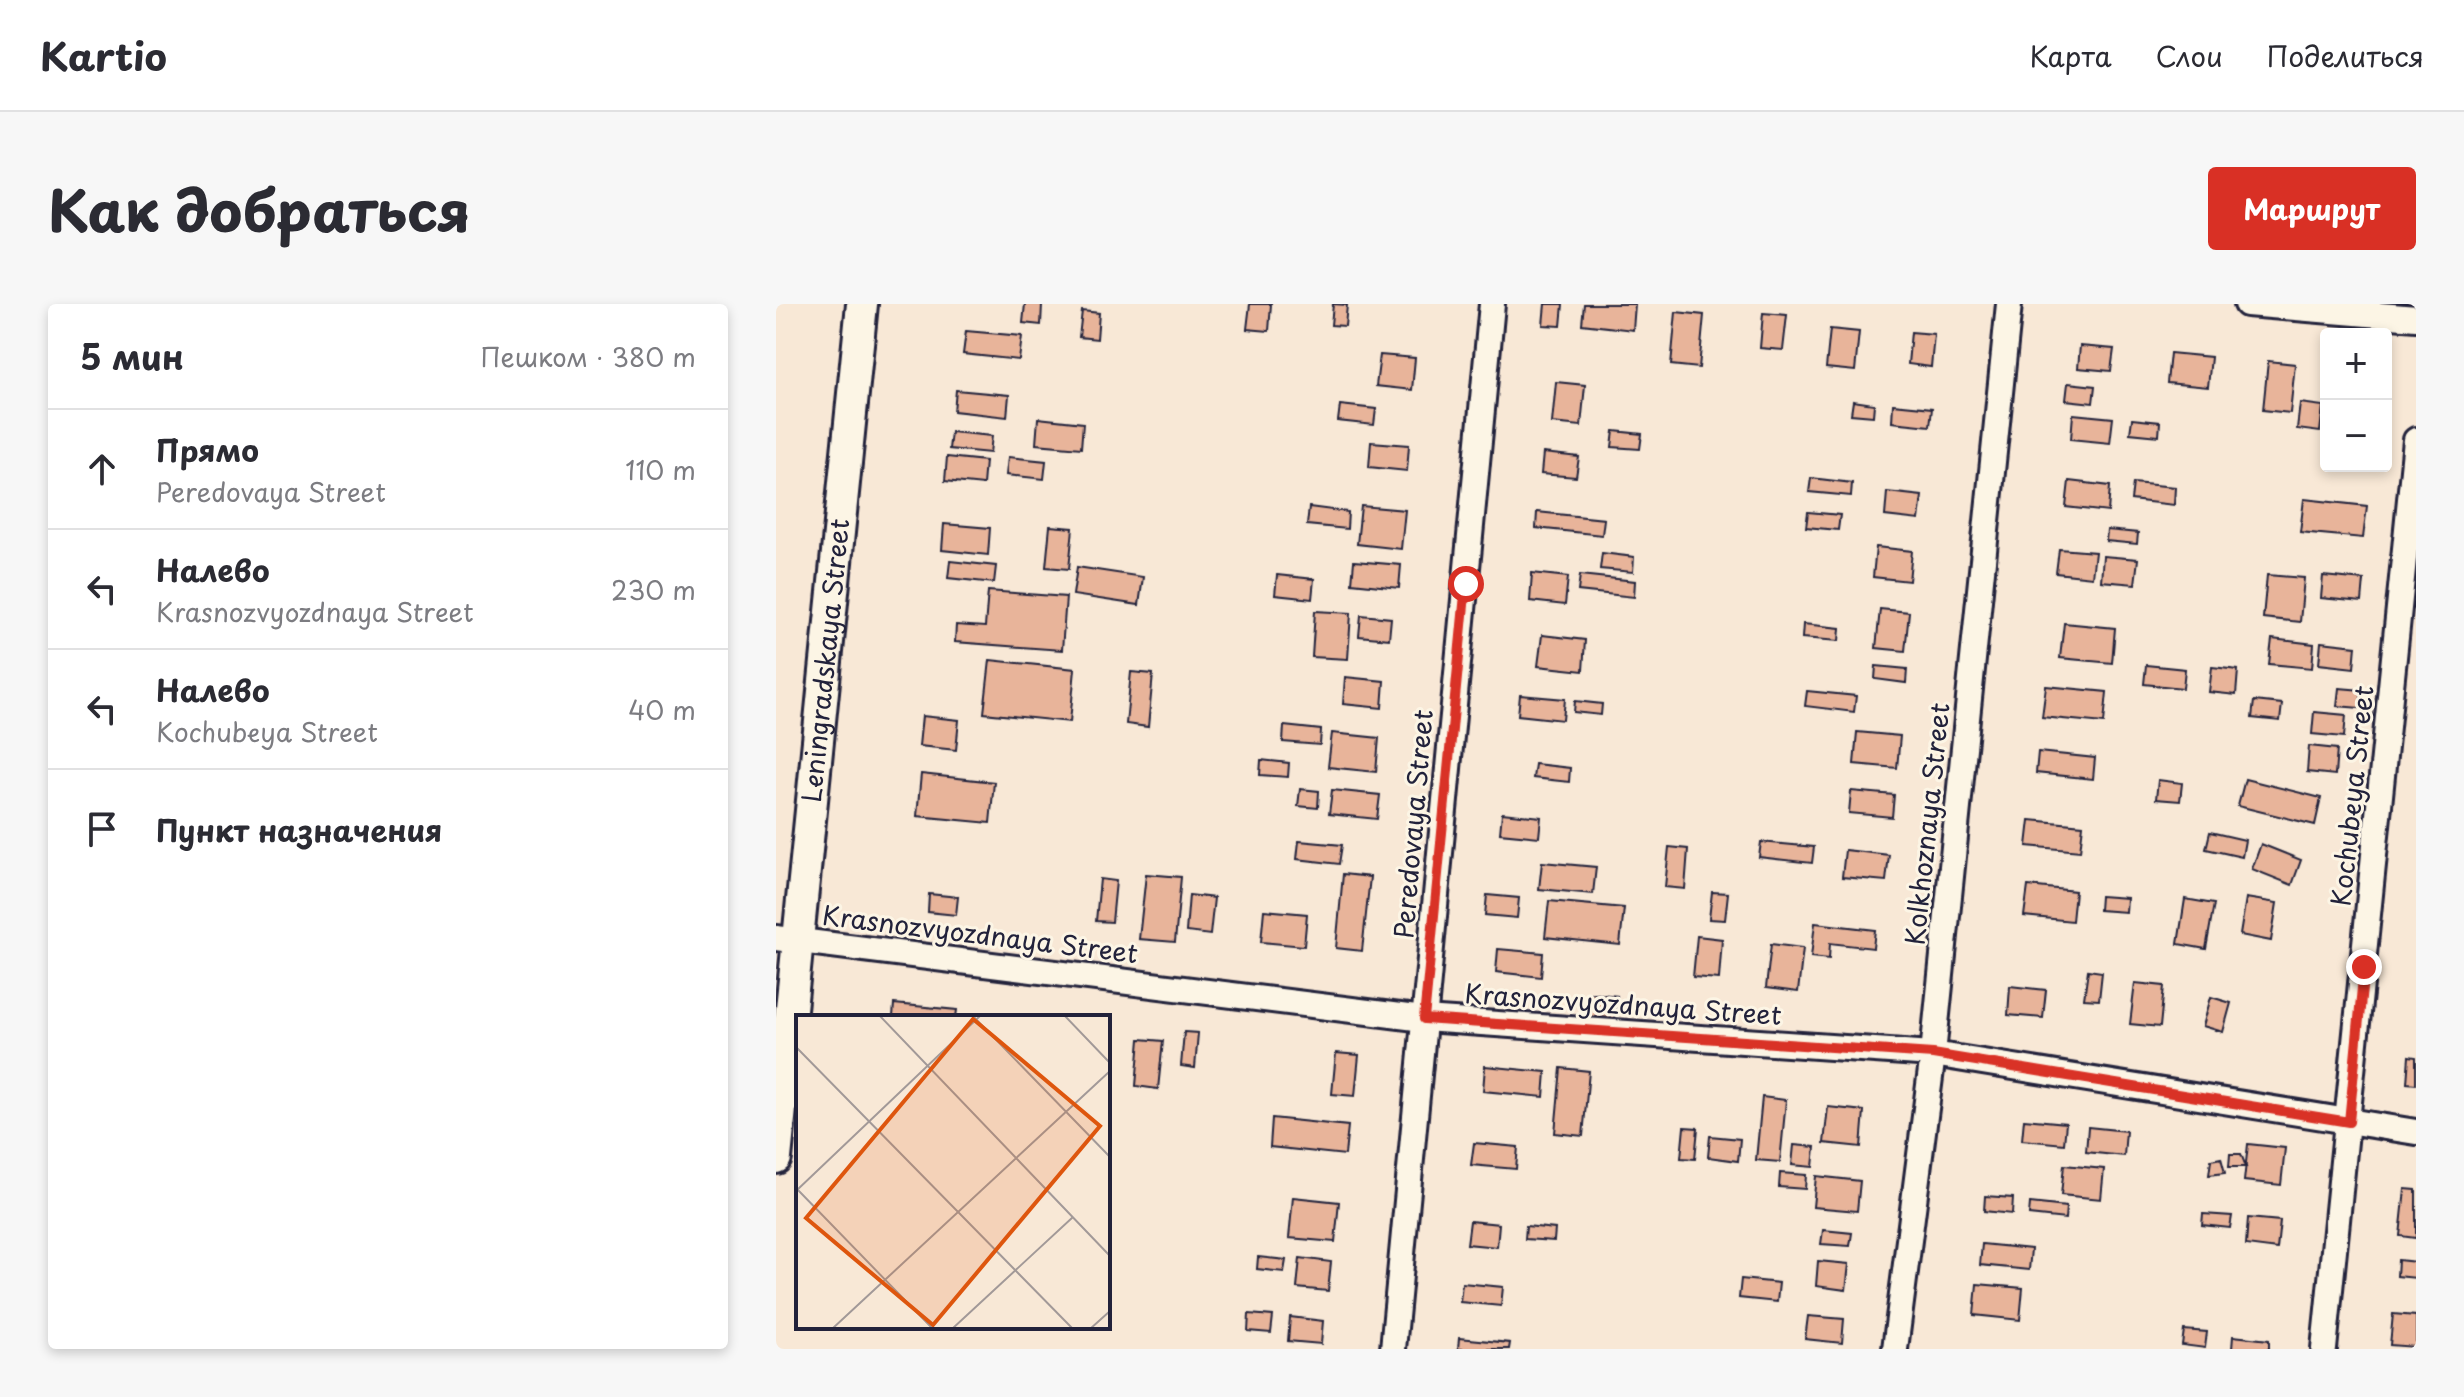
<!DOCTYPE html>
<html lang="ru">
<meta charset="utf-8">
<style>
:root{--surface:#fff;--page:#f7f7f7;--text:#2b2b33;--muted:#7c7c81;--line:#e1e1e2;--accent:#d93025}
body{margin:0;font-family:"Playpen Sans",sans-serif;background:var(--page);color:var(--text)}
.controls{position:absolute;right:24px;top:24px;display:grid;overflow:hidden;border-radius:8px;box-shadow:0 4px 12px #0003}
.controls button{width:72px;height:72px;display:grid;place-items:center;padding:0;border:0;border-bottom:2px solid var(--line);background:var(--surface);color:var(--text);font:40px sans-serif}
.stop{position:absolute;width:24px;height:24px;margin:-18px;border:6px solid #d93025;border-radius:50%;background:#fff}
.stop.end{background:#d93025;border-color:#fff;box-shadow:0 2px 8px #0008}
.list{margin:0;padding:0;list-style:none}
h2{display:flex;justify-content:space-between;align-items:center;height:104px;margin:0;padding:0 32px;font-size:34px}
h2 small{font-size:26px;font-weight:400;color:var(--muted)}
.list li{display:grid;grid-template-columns:52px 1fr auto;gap:24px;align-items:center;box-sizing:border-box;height:120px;padding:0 32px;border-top:2px solid var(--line)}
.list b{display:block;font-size:30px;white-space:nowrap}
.list p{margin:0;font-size:26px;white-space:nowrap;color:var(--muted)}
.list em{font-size:26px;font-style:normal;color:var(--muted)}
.icon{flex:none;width:44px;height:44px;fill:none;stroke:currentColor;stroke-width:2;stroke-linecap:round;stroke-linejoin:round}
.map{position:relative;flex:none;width:1640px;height:1045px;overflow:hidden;border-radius:8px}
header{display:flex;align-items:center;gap:48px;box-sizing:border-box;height:112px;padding:0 40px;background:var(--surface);border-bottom:2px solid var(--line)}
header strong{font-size:38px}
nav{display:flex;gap:44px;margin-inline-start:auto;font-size:28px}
.intro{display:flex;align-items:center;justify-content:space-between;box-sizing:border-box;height:192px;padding:0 48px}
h1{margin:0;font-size:56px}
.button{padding:20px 36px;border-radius:8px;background:var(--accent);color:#fff;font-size:28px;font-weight:700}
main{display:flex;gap:48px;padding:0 48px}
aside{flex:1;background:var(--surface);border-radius:8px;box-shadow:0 4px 12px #0003}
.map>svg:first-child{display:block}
.building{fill:#e8b49a;stroke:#22223b;stroke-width:2}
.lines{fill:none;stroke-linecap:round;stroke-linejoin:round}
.minor-casing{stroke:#22223b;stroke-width:30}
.tertiary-casing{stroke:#22223b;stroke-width:36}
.minor{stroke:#fcf5e5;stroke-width:24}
.tertiary{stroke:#fcf5e5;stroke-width:30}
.route{stroke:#d93025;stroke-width:10}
.labels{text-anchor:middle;stroke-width:6;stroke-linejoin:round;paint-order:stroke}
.street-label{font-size:26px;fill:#22223b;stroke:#fcf5e5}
.inset-road{fill:none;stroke:#a29998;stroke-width:2}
.view{fill:#de560e;fill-opacity:0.15;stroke:#de560e;stroke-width:4}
.inset-edge{fill:none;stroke:#22223b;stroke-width:4}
</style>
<header>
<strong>Kartio</strong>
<nav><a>Карта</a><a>Слои</a><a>Поделиться</a></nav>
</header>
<div class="intro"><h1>Как добраться</h1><a class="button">Маршрут</a></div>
<main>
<aside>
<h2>5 мин<small>Пешком · 380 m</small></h2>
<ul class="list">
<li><svg class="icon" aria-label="ahead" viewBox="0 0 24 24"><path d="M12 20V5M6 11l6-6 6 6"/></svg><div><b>Прямо</b><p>Peredovaya Street</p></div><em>110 m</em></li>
<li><svg class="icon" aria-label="left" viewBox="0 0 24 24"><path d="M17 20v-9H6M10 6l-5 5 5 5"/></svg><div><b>Налево</b><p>Krasnozvyozdnaya Street</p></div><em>230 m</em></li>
<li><svg class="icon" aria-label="left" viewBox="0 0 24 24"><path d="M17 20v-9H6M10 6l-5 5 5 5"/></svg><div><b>Налево</b><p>Kochubeya Street</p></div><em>40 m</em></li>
<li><svg class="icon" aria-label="arrive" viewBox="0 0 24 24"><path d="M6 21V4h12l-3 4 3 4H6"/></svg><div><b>Пункт назначения</b></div></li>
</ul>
</aside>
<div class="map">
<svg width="1640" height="1045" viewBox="0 0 1640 1045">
<rect width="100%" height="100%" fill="#f8e8d6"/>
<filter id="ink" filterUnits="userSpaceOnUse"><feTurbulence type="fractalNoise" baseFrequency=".0125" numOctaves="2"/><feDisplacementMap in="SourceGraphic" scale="16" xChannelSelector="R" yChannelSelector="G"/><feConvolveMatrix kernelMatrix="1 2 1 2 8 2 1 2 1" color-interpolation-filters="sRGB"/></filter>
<g filter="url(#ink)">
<g class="building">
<polygon points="249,0 266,0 265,21 247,19"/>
<polygon points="474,0 495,0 493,27 471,25"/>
<polygon points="557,0 571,1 569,22 555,21"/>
<polygon points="769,0 787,0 785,22 767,21"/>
<polygon points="808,0 859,0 857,26 806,20"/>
<polygon points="306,7 323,9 321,35 303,33"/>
<polygon points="900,8 928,11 923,64 895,61"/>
<polygon points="987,9 1011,11 1007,46 984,44"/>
<polygon points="1054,25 1083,28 1079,67 1050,64"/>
<polygon points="190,27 246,32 243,56 187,50"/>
<polygon points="1135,28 1158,30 1155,63 1132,60"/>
<polygon points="1304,42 1338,45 1335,67 1302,64"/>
<polygon points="1394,49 1435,53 1432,83 1391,79"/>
<polygon points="604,51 639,54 636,86 600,82"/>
<polygon points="1492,57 1519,60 1514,109 1487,106"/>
<polygon points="780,78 809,81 805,122 776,119"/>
<polygon points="1292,79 1319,82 1317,99 1290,96"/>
<polygon points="180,86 233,91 231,113 178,107"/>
<polygon points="1077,97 1098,100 1097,112 1075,110"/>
<polygon points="1524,99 1547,102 1544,128 1521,125"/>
<polygon points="1117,100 1156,104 1154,122 1116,118"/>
<polygon points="564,101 600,105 598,121 562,117"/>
<polygon points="1297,110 1337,114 1334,139 1295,135"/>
<polygon points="262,114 307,119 305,144 260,140"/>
<polygon points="1356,115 1384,118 1383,132 1354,129"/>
<polygon points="838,127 866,130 864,145 836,143"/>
<polygon points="175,128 216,132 214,149 173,145"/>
<polygon points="595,138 633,141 631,167 593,163"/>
<polygon points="767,149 803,153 800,173 765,170"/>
<polygon points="171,153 209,157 207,181 169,177"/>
<polygon points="232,153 270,157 268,175 230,171"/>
<polygon points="1552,162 1591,162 1590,166"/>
<polygon points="1035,174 1076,179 1075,192 1033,188"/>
<polygon points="1293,177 1334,182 1332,208 1290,203"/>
<polygon points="1357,179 1399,183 1398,201 1355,196"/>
<polygon points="1111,188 1146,192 1143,216 1109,212"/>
<polygon points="1528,195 1591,202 1587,234 1524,228"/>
<polygon points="585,202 629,206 625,245 581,240"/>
<polygon points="533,203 572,208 571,225 531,221"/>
<polygon points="761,208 828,215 826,231 760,224"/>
<polygon points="1032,208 1064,211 1062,226 1030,223"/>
<polygon points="168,220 214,224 212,251 166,246"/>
<polygon points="274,222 297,224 293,265 270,263"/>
<polygon points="1331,226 1362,229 1361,240 1330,237"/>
<polygon points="1100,243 1136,247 1133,277 1097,273"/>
<polygon points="1283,245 1319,248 1316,273 1280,269"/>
<polygon points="826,249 858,253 857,268 824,265"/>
<polygon points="1327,252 1362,255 1359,280 1325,277"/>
<polygon points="174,257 220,262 218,279 172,274"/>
<polygon points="578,257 625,261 623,284 576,279"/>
<polygon points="301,263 367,273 363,301 297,291"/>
<polygon points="756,269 792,273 789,301 754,297"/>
<polygon points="501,271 538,275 536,295 499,291"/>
<polygon points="804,271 859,277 858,293 802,287"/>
<polygon points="1491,271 1528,274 1524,318 1487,314"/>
<polygon points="1547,272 1588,276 1586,298 1545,294"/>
<polygon points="212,287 290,293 286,346 179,338 180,321 209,323"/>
<polygon points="1104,305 1133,308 1129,347 1100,344"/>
<polygon points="539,307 575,309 572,355 536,353"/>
<polygon points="585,311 615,314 613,335 583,332"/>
<polygon points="1288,319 1339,324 1336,359 1284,354"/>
<polygon points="1027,320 1064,324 1063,337 1026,334"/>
<polygon points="766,331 809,336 807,367 762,362"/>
<polygon points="1496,335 1538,340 1536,364 1493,360"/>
<polygon points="1545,338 1580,342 1578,364 1543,360"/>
<polygon points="214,356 299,365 294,418 208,409"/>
<polygon points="1370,361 1409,365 1407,384 1368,380"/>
<polygon points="1100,362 1131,365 1130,379 1099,375"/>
<polygon points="1436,363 1462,366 1460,391 1433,388"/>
<polygon points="355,368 377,370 372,423 350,420"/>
<polygon points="569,373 608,377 606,404 567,400"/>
<polygon points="1270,382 1331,388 1328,419 1266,413"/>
<polygon points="1563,384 1586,386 1584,404 1561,402"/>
<polygon points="1031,387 1080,392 1078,408 1029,402"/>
<polygon points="744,391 789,395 787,416 742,411"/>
<polygon points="799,397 826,400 825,411 798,408"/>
<polygon points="1478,397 1506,400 1504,417 1476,414"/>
<polygon points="1538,408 1570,411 1568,433 1536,430"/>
<polygon points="146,412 183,416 180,446 143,442"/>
<polygon points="508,422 545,426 544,441 507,438"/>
<polygon points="1081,428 1124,432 1121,464 1078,460"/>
<polygon points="556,429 603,434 600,468 552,463"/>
<polygon points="1533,442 1561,445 1559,471 1531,468"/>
<polygon points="1262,448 1319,454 1317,475 1260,469"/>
<polygon points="485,456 513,459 512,473 484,471"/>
<polygon points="759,460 794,464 793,478 757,474"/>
<polygon points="145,470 218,478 214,519 141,512"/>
<polygon points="1469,475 1545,494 1539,521 1462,502"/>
<polygon points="1382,476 1406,479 1404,497 1380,495"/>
<polygon points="524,485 543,487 542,504 522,502"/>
<polygon points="556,486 604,491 601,515 553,510"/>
<polygon points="1075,487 1118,491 1116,513 1073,509"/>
<polygon points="726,509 765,513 763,533 724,529"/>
<polygon points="1254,516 1307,521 1304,547 1251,542"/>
<polygon points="1434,528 1469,536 1466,553 1430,545"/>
<polygon points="523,537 566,541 563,560 521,555"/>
<polygon points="985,538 1038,543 1036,559 983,553"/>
<polygon points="1485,540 1525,556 1516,581 1476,565"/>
<polygon points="893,543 912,545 909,585 889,583"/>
<polygon points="1069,546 1113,551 1110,577 1066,573"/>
<polygon points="766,558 820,563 817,590 763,585"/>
<polygon points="370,570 405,573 399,638 363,635"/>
<polygon points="567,570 594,573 586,647 560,644"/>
<polygon points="324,575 340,577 336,618 320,617"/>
<polygon points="1252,582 1299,587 1296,617 1248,612"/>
<polygon points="936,588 952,589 949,616 933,615"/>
<polygon points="153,590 182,593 180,611 152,608"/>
<polygon points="413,591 438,594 434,631 410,628"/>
<polygon points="711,591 743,594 741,614 709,611"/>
<polygon points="1324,592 1351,594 1350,608 1323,606"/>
<polygon points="1470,594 1501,599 1495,637 1464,631"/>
<polygon points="1409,595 1438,600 1430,645 1402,640"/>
<polygon points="773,597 848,604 844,641 769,633"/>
<polygon points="488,606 531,610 528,642 485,638"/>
<polygon points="1039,619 1099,626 1097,644 1054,639 1053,655 1035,653"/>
<polygon points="921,632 946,635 943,675 917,673"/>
<polygon points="995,640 1027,644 1022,688 990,684"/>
<polygon points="722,645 767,649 765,673 720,668"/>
<polygon points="1312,666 1326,668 1323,696 1308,695"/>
<polygon points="1359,679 1388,682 1384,723 1354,720"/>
<polygon points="1234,682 1270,686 1267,714 1232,711"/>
<polygon points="814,689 841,692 838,715 812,713"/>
<polygon points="1435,693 1455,699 1447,728 1427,722"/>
<polygon points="118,700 181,706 180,713 117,713"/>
<polygon points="332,728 338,729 332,778"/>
<polygon points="408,728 422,729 419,764 405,762"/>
<polygon points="364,735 387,737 382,785 360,782"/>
<polygon points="560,749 583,751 579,792 556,790"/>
<polygon points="1633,752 1640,753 1640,780 1631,779"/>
<polygon points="709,762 770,768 768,793 707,787"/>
<polygon points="785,764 813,767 807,832 779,829"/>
<polygon points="986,793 1010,796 1004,858 980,856"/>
<polygon points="1052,803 1088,807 1085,843 1048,839"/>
<polygon points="496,814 572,822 569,851 494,843"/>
<polygon points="1248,815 1290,819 1288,840 1246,836"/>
<polygon points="908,823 922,824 919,855 905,854"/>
<polygon points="1312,823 1350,827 1348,852 1310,848"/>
<polygon points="934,832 964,835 962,857 932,853"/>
<polygon points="698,839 742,843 740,865 695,861"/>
<polygon points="1472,840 1509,844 1505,881 1468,877"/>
<polygon points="1018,841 1039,843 1037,863 1016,861"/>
<polygon points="1454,850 1465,850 1470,863 1453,863"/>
<polygon points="1445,854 1449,869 1433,871 1435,856"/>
<polygon points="1288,861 1328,865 1325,895 1285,891"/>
<polygon points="1004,869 1030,871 1029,885 1003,883"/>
<polygon points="1040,872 1084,877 1081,907 1037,903"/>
<polygon points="1629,885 1640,886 1640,934 1624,932"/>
<polygon points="1209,892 1237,894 1236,910 1208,907"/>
<polygon points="517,893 563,898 559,938 513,934"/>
<polygon points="1254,899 1290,903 1289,915 1253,911"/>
<polygon points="1427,910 1456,912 1454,924 1426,921"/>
<polygon points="1472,914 1504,917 1501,945 1470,941"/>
<polygon points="694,917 723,920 721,943 691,940"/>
<polygon points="750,922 779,925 778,937 749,935"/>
<polygon points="1047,926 1076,929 1074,942 1045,940"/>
<polygon points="1206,940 1255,945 1253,966 1204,961"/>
<polygon points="482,953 510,956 508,968 481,965"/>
<polygon points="524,954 555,958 552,987 521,984"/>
<polygon points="1622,956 1640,958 1640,974 1621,972"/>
<polygon points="1042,957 1073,960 1070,986 1040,982"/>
<polygon points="965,975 1003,979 1001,998 963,994"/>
<polygon points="686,979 727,983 725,1002 684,998"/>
<polygon points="1201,980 1247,984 1244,1016 1198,1011"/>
<polygon points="473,1010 497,1012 495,1029 472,1027"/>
<polygon points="1617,1010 1640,1012 1640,1043 1614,1041"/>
<polygon points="1032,1012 1068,1015 1066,1039 1029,1035"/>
<polygon points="514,1013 547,1017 545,1040 512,1037"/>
<polygon points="1408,1026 1431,1028 1429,1044 1406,1041"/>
<polygon points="1457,1032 1493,1036 1493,1045 1456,1045"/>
<polygon points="683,1034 734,1039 733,1045 682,1045"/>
</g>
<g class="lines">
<defs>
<g id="minor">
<polyline points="1471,0 1640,14"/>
<polyline points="0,634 648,715 1157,750 1640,828"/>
<polyline points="617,1045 716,0"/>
<polyline points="1119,1045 1157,750 1233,0"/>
<polyline points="1548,1045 1640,136"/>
</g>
<g id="tertiary">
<path id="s1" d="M0 854 86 0"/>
</g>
</defs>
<use href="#minor" class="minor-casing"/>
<use href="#tertiary" class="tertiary-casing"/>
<use href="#minor" class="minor"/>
<use href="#tertiary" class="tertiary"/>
</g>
</g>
<g class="lines" filter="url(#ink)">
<polyline class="route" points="690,280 648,715 1157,750 1573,818 1588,663"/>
</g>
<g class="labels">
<g class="street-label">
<text dy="9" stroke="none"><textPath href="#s1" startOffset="500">Leningradskaya Street</textPath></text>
<text transform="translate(1577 492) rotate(-84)" y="9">Kochubeya Street</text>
<text transform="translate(638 520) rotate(-85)" y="9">Peredovaya Street</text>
<text transform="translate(1152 520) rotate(-84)" y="9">Kolkhoznaya Street</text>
<text transform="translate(204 631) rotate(7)" y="9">Krasnozvyozdnaya Street</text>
<text transform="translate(847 701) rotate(4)" y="9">Krasnozvyozdnaya Street</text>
</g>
</g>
<g transform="translate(20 711)">
<rect width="314" height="314" fill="#f8e8d6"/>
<path class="inset-road" d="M83 0 314 241M176 0 314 142M268 0 314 48M0 32 277 314M1 174 137 314M0 176 185 0M36 314 314 56M156 314 277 202M294 314 314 296"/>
<path class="view" d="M177 4 304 111 137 310 10 203Z"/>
<rect width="314" height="314" class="inset-edge"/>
</g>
</svg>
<div class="controls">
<button>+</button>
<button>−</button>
</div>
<div class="stop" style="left:690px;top:280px"></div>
<div class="stop end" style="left:1588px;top:663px"></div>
</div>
</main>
